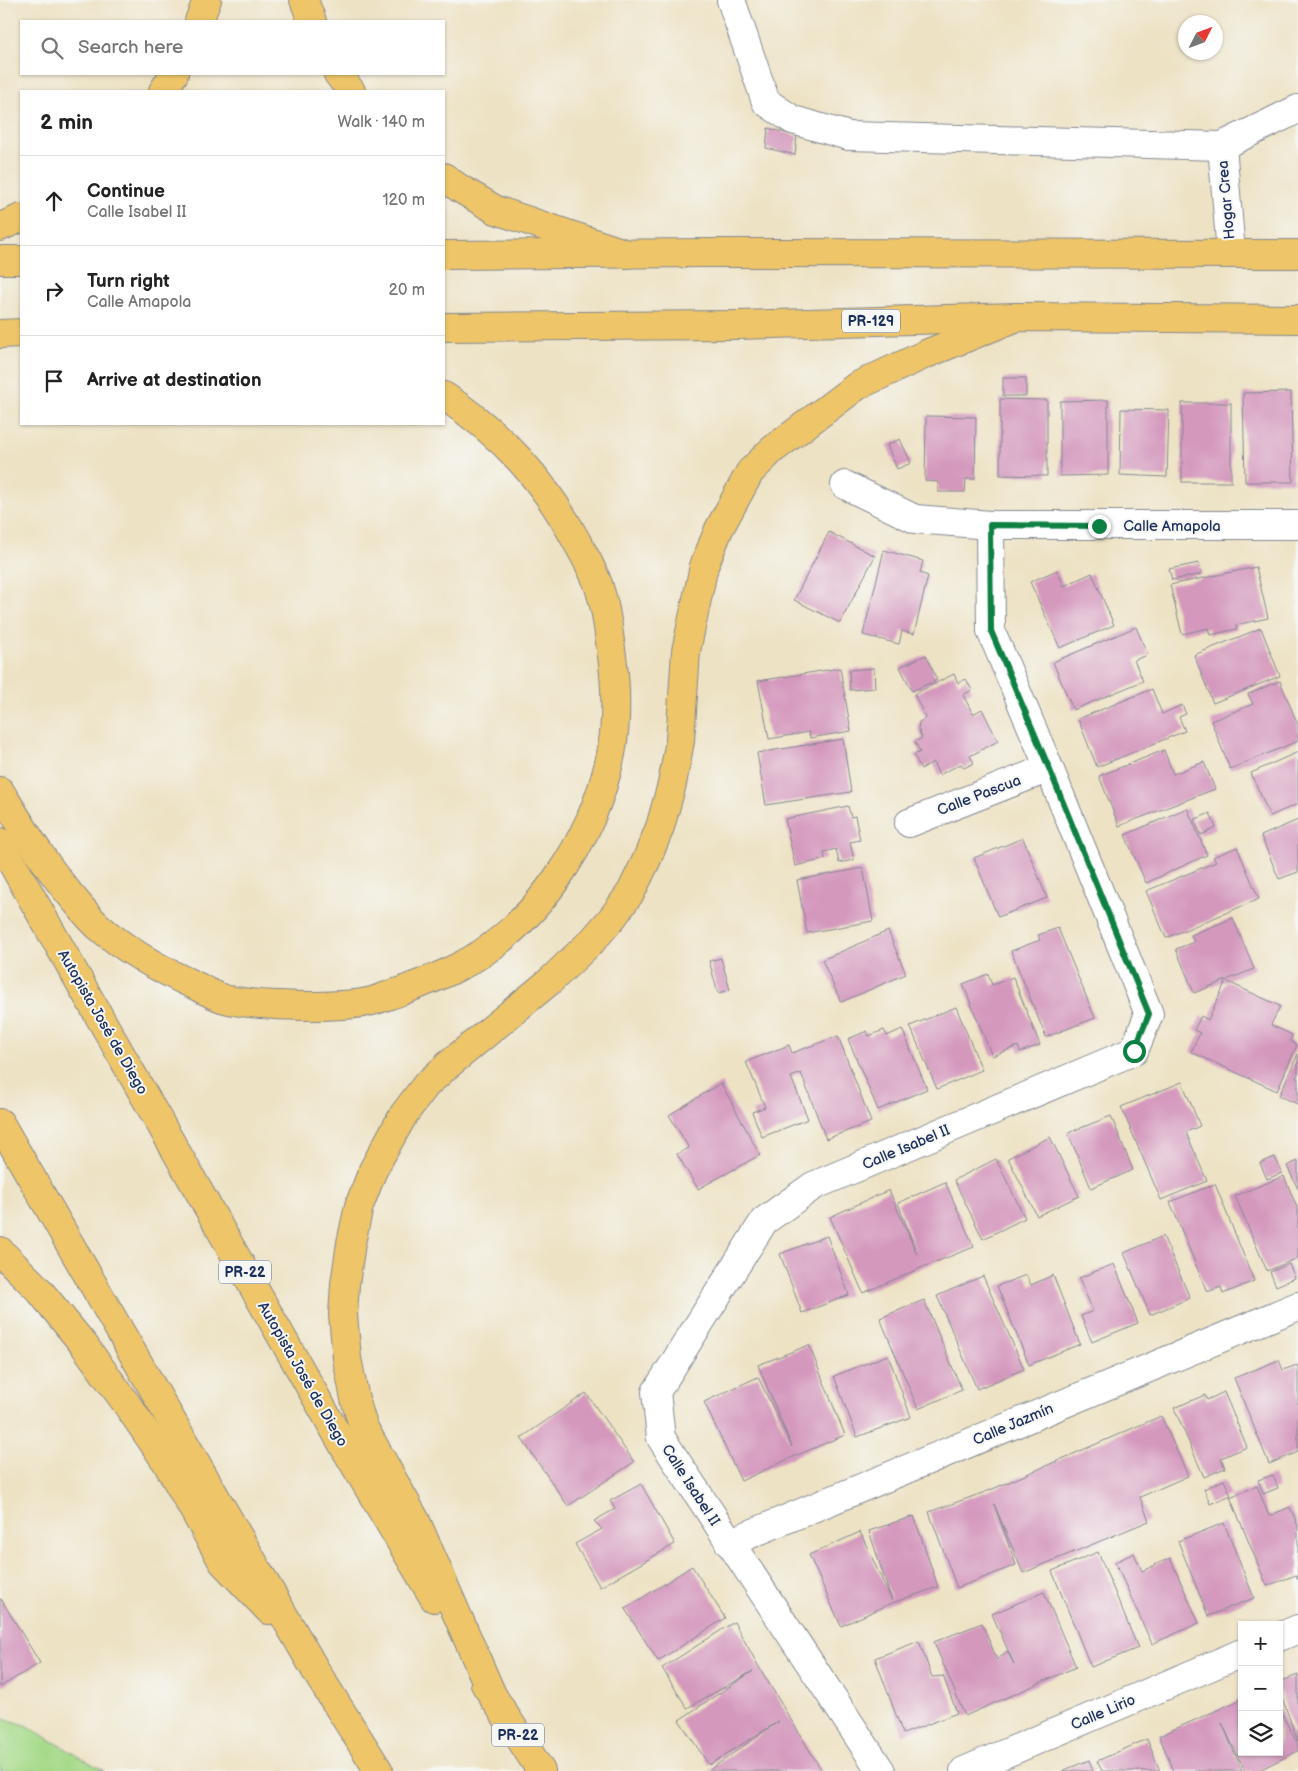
<!DOCTYPE html>
<meta charset="utf-8">
<style>
:root{--surface:#fff;--page:#f6f6f6;--text:#222;--muted:#767676;--line:#e0e0e0}
body{margin:0;font-family:"Balsamiq Sans",sans-serif;background:var(--page);color:var(--text)}
.controls{position:absolute;right:15px;bottom:15px;display:grid;overflow:hidden;border-radius:0px;box-shadow:0 1px 4px #0004}
.controls button{width:45px;height:45px;display:grid;place-items:center;padding:0;border:0;border-bottom:1px solid var(--line);background:var(--surface);color:var(--text);font:25px sans-serif}
.compass{position:absolute;left:1178px;top:15px;width:45px;height:45px;border-radius:50%;background:var(--surface);box-shadow:0 1px 4px #0004;rotate:48deg}
.stop{position:absolute;width:15px;height:15px;margin:-11px;border:4px solid #0b8043;border-radius:50%;background:#fff}
.stop.end{background:#0b8043;border-color:#fff;box-shadow:0 1px 5px #0008}
.list{margin:0;padding:0;list-style:none}
h2{display:flex;justify-content:space-between;align-items:center;height:65px;margin:0;padding:0 20px;font-size:21px}
h2 small{font-size:16px;font-weight:400;color:var(--muted)}
.list li{display:grid;grid-template-columns:32px 1fr auto;gap:15px;align-items:center;box-sizing:border-box;height:90px;padding:0 20px;border-top:1px solid var(--line)}
.list b{display:block;font-size:19px;white-space:nowrap}
.list p{margin:0;font-size:16px;white-space:nowrap;color:var(--muted)}
.list em{font-size:16px;font-style:normal;color:var(--muted)}
.icon{flex:none;width:28px;height:28px;fill:none;stroke:currentColor;stroke-width:2;stroke-linecap:round;stroke-linejoin:round}
.map{position:relative;flex:none;width:1298px;height:1771px;overflow:hidden}
.search{position:absolute;background:var(--surface);box-shadow:0 1px 4px #0004;left:20px;top:20px;width:425px;height:55px;display:flex;align-items:center;gap:12px;box-sizing:border-box;padding:0 18px;border-radius:0px;color:var(--muted);font-size:19px}
.panel{position:absolute;background:var(--surface);box-shadow:0 1px 4px #0004;left:20px;top:90px;width:425px;height:335px;border-radius:0px}
.map>svg:first-child{display:block}
.green{fill:#a6da89;stroke:#608474}
.building{fill:#d498bd}
.lines{fill:none;stroke-linecap:round;stroke-linejoin:round}
.street-casing{stroke:#848891;stroke-width:30}
.primary-casing{stroke:#848891;stroke-width:30}
.highway-casing{stroke:#848891;stroke-width:30}
.street{stroke:#fff;stroke-width:28}
.primary{stroke:#eec569;stroke-width:28}
.highway{stroke:#eec569;stroke-width:28}
.route{stroke:#0b8043;stroke-width:6}
.labels{text-anchor:middle;stroke-width:4;stroke-linejoin:round;paint-order:stroke}
.shield{fill:#f6f6f2;stroke:#5d6b8a;stroke-width:1}
.shield-label{font-size:14px;font-weight:bold;fill:#1b2f5e}
.street-label{font-size:15px;fill:#1b2f5e;stroke:#f6f6f2}
</style>
<div class="map">
<svg width="1298" height="1771" viewBox="0 0 1298 1771">
<rect width="100%" height="100%" fill="#f6f6f2"/>
<filter id="ink" filterUnits="userSpaceOnUse"><feTurbulence type="fractalNoise" baseFrequency=".02" numOctaves="2"/><feDisplacementMap in="SourceGraphic" scale="10" xChannelSelector="R" yChannelSelector="G"/><feConvolveMatrix kernelMatrix="1 2 1 2 8 2 1 2 1" color-interpolation-filters="sRGB"/></filter>
<filter id="wash" filterUnits="userSpaceOnUse"><feTurbulence type="fractalNoise" baseFrequency=".0096" numOctaves="4" result="noise"/><feDisplacementMap in="SourceGraphic" scale="20" xChannelSelector="R" yChannelSelector="G"/><feGaussianBlur stdDeviation="1.12" result="paint"/><feColorMatrix in="noise" values="0 0 0 0 0 0 0 0 0 0 0 0 0 0 0 0 0 1.4 0 .05"/><feComposite in="paint" operator="in"/></filter>
<g filter="url(#wash)">
<rect width="100%" height="100%" fill="#ede2c4"/>
<polygon class="green" points="0,1717 25,1725 104,1771 0,1771"/>
<g id="blocks">
<g class="building">
<polygon points="768,128 797,136 795,155 766,148"/>
<rect x="1003" y="378" width="23" height="18"/>
<polygon points="1291,392 1293,482 1245,482 1243,393"/>
<polygon points="1000,399 1047,400 1047,476 1000,475"/>
<polygon points="1108,400 1108,475 1060,476 1060,401"/>
<rect x="1182" y="403" width="49" height="79"/>
<polygon points="1121,409 1169,410 1167,477 1120,475"/>
<polygon points="926,416 976,417 975,479 966,479 965,492 938,492 938,482 925,481"/>
<polygon points="900,439 911,463 897,469 887,445"/>
<polygon points="829,532 875,556 840,623 794,600"/>
<polygon points="884,550 923,561 920,573 928,576 914,634 902,631 899,644 863,635"/>
<polygon points="1199,563 1202,574 1172,580 1169,569"/>
<polygon points="1256,567 1268,618 1236,625 1237,629 1210,635 1208,628 1182,634 1170,585"/>
<polygon points="1057,570 1064,586 1092,573 1114,625 1060,648 1030,582"/>
<polygon points="1136,627 1148,655 1134,660 1143,681 1073,710 1053,662"/>
<polygon points="1261,628 1280,676 1213,703 1194,655"/>
<polygon points="926,655 937,680 912,691 900,667"/>
<polygon points="840,668 851,731 810,738 809,732 769,739 758,681"/>
<polygon points="874,668 875,688 850,690 849,670"/>
<polygon points="954,674 958,683 966,679 972,690 963,695 973,714 982,709 998,741 970,756 974,763 964,768 961,764 939,775 933,762 921,769 914,755 920,752 915,742 922,738 918,729 919,722 926,718 914,694"/>
<polygon points="1280,681 1298,725 1298,741 1230,769 1211,721 1253,704 1248,694"/>
<polygon points="1152,689 1162,714 1182,705 1186,714 1179,717 1185,731 1097,767 1078,719"/>
<polygon points="843,739 851,792 766,805 757,753"/>
<polygon points="1164,750 1173,774 1204,762 1215,789 1119,826 1099,776"/>
<polygon points="1298,752 1298,804 1270,816 1251,773"/>
<polygon points="848,806 851,817 855,816 860,840 850,842 854,860 839,863 836,849 824,852 825,859 795,866 785,819"/>
<polygon points="1187,808 1207,855 1146,883 1125,835"/>
<polygon points="1210,813 1216,828 1201,835 1194,820"/>
<polygon points="1298,820 1298,872 1279,879 1261,836"/>
<polygon points="1023,838 1047,898 998,917 974,858"/>
<polygon points="1237,847 1259,899 1166,938 1146,891 1216,862 1213,857"/>
<polygon points="863,868 873,921 807,933 797,880"/>
<polygon points="1233,918 1254,969 1194,993 1176,949 1194,942 1191,935"/>
<polygon points="1058,928 1095,1018 1046,1037 1011,951 1040,940 1038,935"/>
<polygon points="888,931 906,974 841,1002 822,960"/>
<polygon points="721,958 730,990 718,993 709,961"/>
<polygon points="988,974 992,985 1013,977 1040,1045 1020,1052 1018,1046 992,1056 963,984"/>
<polygon points="1226,981 1280,1006 1271,1025 1292,1035 1290,1041 1297,1045 1277,1091 1191,1052 1200,1033 1194,1030 1201,1016 1208,1020"/>
<polygon points="956,1007 982,1070 937,1089 910,1026"/>
<polygon points="902,1029 927,1089 878,1110 848,1039 867,1031 869,1036 884,1030 887,1036"/>
<polygon points="838,1036 871,1122 826,1139 801,1073 791,1077 808,1119 762,1137 752,1112 765,1107 746,1062 789,1045 792,1053"/>
<polygon points="1298,1054 1298,1074 1296,1078 1298,1079 1298,1104 1279,1096"/>
<polygon points="1182,1082 1200,1126 1186,1132 1207,1181 1161,1200 1121,1107"/>
<polygon points="721,1083 760,1155 698,1189 677,1154 689,1148 669,1115"/>
<polygon points="1111,1116 1133,1170 1091,1188 1068,1133"/>
<polygon points="1050,1137 1079,1196 1037,1216 1008,1158"/>
<polygon points="1275,1157 1282,1173 1267,1179 1260,1163"/>
<polygon points="996,1159 1025,1218 983,1239 954,1180"/>
<polygon points="1298,1161 1298,1189 1287,1166"/>
<polygon points="1284,1176 1298,1210 1298,1258 1267,1271 1235,1196"/>
<polygon points="945,1182 974,1247 923,1267 863,1293 830,1217 889,1190 917,1254 898,1203"/>
<polygon points="1215,1184 1254,1281 1223,1294 1221,1287 1207,1292 1170,1202"/>
<polygon points="827,1236 849,1295 802,1313 780,1254"/>
<polygon points="1163,1236 1190,1298 1150,1315 1124,1253"/>
<polygon points="1114,1264 1138,1323 1092,1342 1081,1316 1093,1311 1079,1278"/>
<polygon points="1289,1264 1295,1278 1276,1286 1270,1272"/>
<polygon points="1026,1275 1031,1285 1053,1275 1080,1344 1029,1365 997,1286"/>
<polygon points="983,1276 1024,1369 977,1389 937,1296"/>
<polygon points="924,1300 962,1390 918,1409 880,1318"/>
<polygon points="809,1345 845,1435 795,1456 741,1481 704,1402 758,1377 792,1447 758,1365"/>
<polygon points="888,1355 911,1417 857,1437 834,1376"/>
<polygon points="1279,1360 1283,1370 1297,1365 1298,1367 1298,1452 1269,1464 1234,1378"/>
<polygon points="1224,1392 1247,1447 1221,1458 1225,1468 1204,1477 1174,1408 1205,1395 1207,1400"/>
<polygon points="586,1393 634,1462 568,1506 521,1438"/>
<polygon points="1161,1416 1188,1476 1140,1497 1149,1521 1023,1573 994,1504 1016,1565 957,1588 929,1512 988,1491"/>
<polygon points="1273,1475 1278,1488 1263,1494 1258,1480"/>
<polygon points="1224,1480 1231,1495 1210,1504 1204,1489"/>
<polygon points="641,1484 675,1544 600,1587 575,1544 602,1529 594,1521 615,1509 610,1501"/>
<polygon points="1257,1486 1269,1516 1290,1507 1298,1526 1298,1579 1296,1575 1267,1586 1230,1497"/>
<polygon points="914,1516 938,1587 892,1603 841,1626 809,1555 860,1532 892,1601 869,1531"/>
<polygon points="1224,1523 1254,1598 1208,1616 1178,1541"/>
<polygon points="1098,1552 1138,1648 1091,1667 1052,1571"/>
<polygon points="1134,1553 1142,1571 1170,1558 1199,1623 1152,1644 1115,1562"/>
<polygon points="692,1566 725,1618 658,1661 625,1609"/>
<polygon points="1044,1592 1076,1667 965,1716 934,1642 982,1623 997,1660 1007,1651 1014,1664 992,1614"/>
<polygon points="0,1599 1,1599 40,1663 0,1687"/>
<polygon points="734,1622 759,1667 822,1771 708,1771 779,1721 709,1765 679,1720 753,1671 687,1708 662,1668"/>
<polygon points="919,1641 932,1677 943,1676 957,1713 903,1734 875,1658"/>
<polygon points="1298,1675 1298,1742 1279,1689 1279,1682"/>
<polygon points="1242,1699 1242,1752 1279,1752 1279,1708 1298,1745 1298,1751 1257,1771 1245,1771 1222,1723 1242,1771 1174,1771 1159,1736"/>
<polygon points="1147,1739 1160,1771 1102,1771 1097,1761"/>
<polygon points="1089,1760 1093,1771 1062,1771"/>
</g>
</g>
</g>
<g filter="url(#ink)">
<use href="#blocks" fill-opacity="0" stroke="#848891" stroke-width="1"/>
<g class="lines">
<defs>
<g id="street">
<polyline points="731,0 766,102 793,120 849,136 1222,146 1298,109"/>
<polyline points="1222,146 1231,253"/>
<polyline points="845,485 915,519 990,525 1298,525"/>
<polyline points="909,823 1049,768"/>
<polyline points="729,1543 1298,1306"/>
<polyline points="1279,1637 1298,1629"/>
<polyline points="881,1771 661,1438 656,1392 764,1221 813,1186 1134,1051 1149,1014 1049,768 991,631 990,525"/>
<polyline points="964,1771 1242,1653"/>
</g>
<g id="primary">
<polyline points="444,255 709,253 1298,254"/>
<polyline points="0,260 21,260"/>
<polyline points="444,327 739,325 1017,317 1298,319"/>
<polyline points="0,334 21,333"/>
</g>
<g id="highway">
<polyline points="304,0 312,21"/>
<polyline points="199,21 207,0"/>
<polyline points="338,74 351,91"/>
<polyline points="163,91 174,74"/>
<polyline points="444,177 459,188 496,210 627,254"/>
<polyline points="0,227 21,218"/>
<path d="M0 791C24 830 47 869 78 904 85 912 91 920 99 927 128 952 159 969 194 985 205 990 217 998 229 1000 253 1005 279 1005 304 1006 323 1006 354 1006 372 1001 382 998 392 994 402 991 419 984 437 978 454 969 535 930 593 841 611 754 618 717 616 679 610 642 608 624 605 605 599 587 594 572 585 556 577 542 543 479 504 436 444 396"/>
<polyline points="0,842 346,1450 434,1598"/>
<polyline points="0,1123 320,1678 379,1771"/>
<polyline points="0,1251 39,1290 84,1345 126,1403 167,1463 223,1562 269,1610"/>
<polyline points="485,1684 541,1771"/>
<polyline points="494,1699 416,1521 363,1426 355,1399 347,1358 343,1315 345,1284 351,1243 359,1206 373,1170 391,1137 404,1114 426,1085 448,1065 550,981 593,940 613,917 631,892 647,859 660,827 672,784 680,741 686,651 704,566 719,529 750,472 772,450 857,386 926,354 1017,317"/>
</g>
</defs>
<use href="#street" class="street-casing"/>
<use href="#primary" class="primary-casing"/>
<use href="#highway" class="highway-casing"/>
<use href="#street" class="street"/>
<use href="#primary" class="primary"/>
<use href="#highway" class="highway"/>
</g>
</g>
<g class="lines" filter="url(#ink)">
<polyline class="route" points="1099,526 990,525 991,631 1049,768 1149,1014 1134,1051"/>
</g>
<g class="labels">
<g class="shield">
<rect x="842" y="309.5" width="58" height="23" rx="4"/>
<rect x="219" y="1260.5" width="52" height="23" rx="4"/>
<rect x="492" y="1723.5" width="52" height="23" rx="4"/>
</g>
<g class="shield-label">
<text x="871" y="326">PR-129</text>
<text x="245" y="1277">PR-22</text>
<text x="518" y="1740">PR-22</text>
</g>
<g class="street-label">
<text transform="translate(1226 200) rotate(-95)" y="5">Hogar Crea</text>
<text x="1172" y="531">Calle Amapola</text>
<text transform="translate(979 795) rotate(-21)" y="5">Calle Pascua</text>
<text transform="translate(103 1022) rotate(60)" y="5">Autopista José de Diego</text>
<text transform="translate(906 1147) rotate(-23)" y="5">Calle Isabel II</text>
<text transform="translate(303 1374) rotate(60)" y="5">Autopista José de Diego</text>
<text transform="translate(1013 1424) rotate(-23)" y="5">Calle Jazmín</text>
<text transform="translate(691 1485) rotate(57)" y="5">Calle Isabel II</text>
<text transform="translate(1103 1712) rotate(-23)" y="5">Calle Lirio</text>
</g>
</g>
</svg>
<div class="controls">
<button>+</button>
<button>−</button>
<button><svg class="icon" aria-label="layers" viewBox="0 0 24 24"><path d="M12 4l9 5-9 5-9-5zM3 14l9 5 9-5"/></svg></button>
</div>
<svg class="compass" viewBox="-18 -18 36 36"><path d="M0-13l5 13h-10z" fill="#e53935"/><path d="M0 13l5-13h-10z" fill="#767676"/></svg>
<div class="stop" style="left:1134px;top:1051px"></div>
<div class="stop end" style="left:1099px;top:526px"></div>
<div class="search"><svg class="icon" aria-label="search" viewBox="0 0 24 24"><circle cx="10" cy="10" r="6"/><path d="M15 15l6 6"/></svg>Search here</div>
<section class="panel">
<h2>2 min<small>Walk · 140 m</small></h2>
<ul class="list">
<li><svg class="icon" aria-label="ahead" viewBox="0 0 24 24"><path d="M12 20V5M6 11l6-6 6 6"/></svg><div><b>Continue</b><p>Calle Isabel II</p></div><em>120 m</em></li>
<li><svg class="icon" aria-label="right" viewBox="0 0 24 24"><path d="M7 20v-9h11M14 6l5 5-5 5"/></svg><div><b>Turn right</b><p>Calle Amapola</p></div><em>20 m</em></li>
<li><svg class="icon" aria-label="arrive" viewBox="0 0 24 24"><path d="M6 21V4h12l-3 4 3 4H6"/></svg><div><b>Arrive at destination</b></div></li>
</ul>
</section>
</div>
